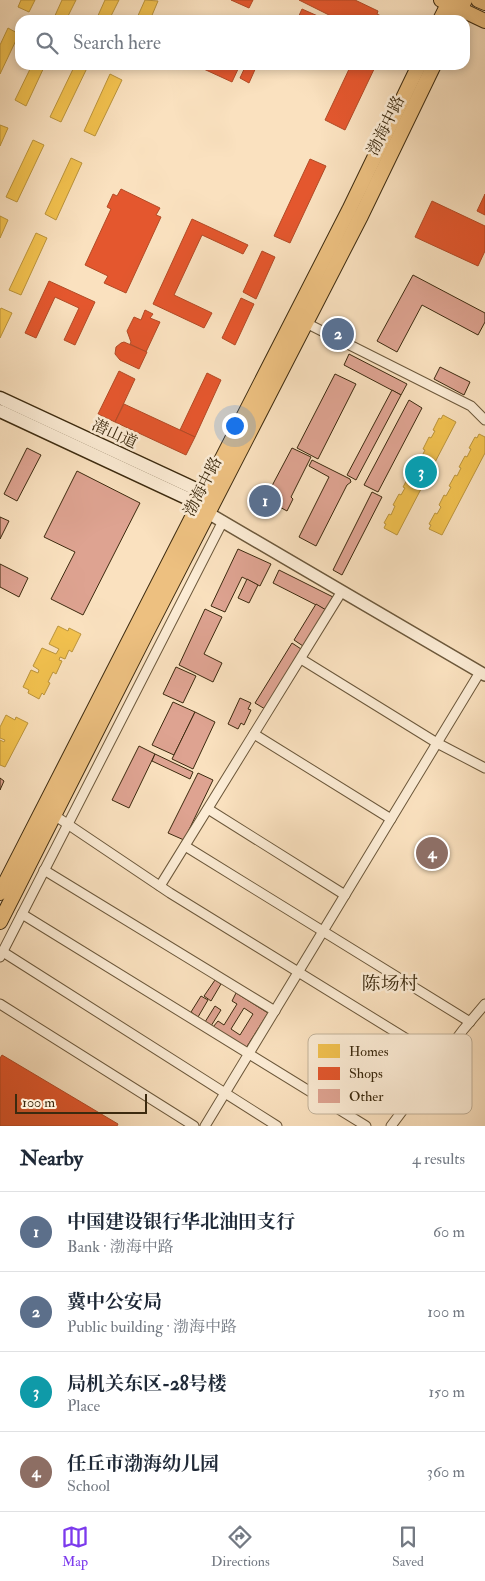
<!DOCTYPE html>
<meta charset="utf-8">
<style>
:root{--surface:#fff;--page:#f2f2f3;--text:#1f2937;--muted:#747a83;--line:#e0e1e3;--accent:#7c3aed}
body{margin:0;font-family:"IM FELL Double Pica","Noto Serif SC",serif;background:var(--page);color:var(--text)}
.scale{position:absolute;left:15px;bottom:12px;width:132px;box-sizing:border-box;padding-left:5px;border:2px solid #3c2a0f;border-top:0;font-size:14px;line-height:18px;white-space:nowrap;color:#3c2a0f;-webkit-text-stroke:4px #fcecd5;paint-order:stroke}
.you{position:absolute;left:234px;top:425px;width:18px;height:18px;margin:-12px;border:4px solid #fff;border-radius:50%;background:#1a73e8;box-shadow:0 0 0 8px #1a73e833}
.badge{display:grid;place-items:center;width:32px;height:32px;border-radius:50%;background:var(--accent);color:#fff;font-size:16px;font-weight:700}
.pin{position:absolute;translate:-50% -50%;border:2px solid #fff;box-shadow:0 1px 5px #0006}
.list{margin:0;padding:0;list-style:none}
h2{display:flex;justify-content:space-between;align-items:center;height:65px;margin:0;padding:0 20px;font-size:21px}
h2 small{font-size:16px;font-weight:400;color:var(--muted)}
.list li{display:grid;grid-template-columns:32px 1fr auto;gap:15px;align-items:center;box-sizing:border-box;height:80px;padding:0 20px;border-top:1px solid var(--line)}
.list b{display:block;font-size:19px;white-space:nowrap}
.list p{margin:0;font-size:16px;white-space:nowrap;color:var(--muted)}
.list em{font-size:16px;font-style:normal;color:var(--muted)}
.icon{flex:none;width:28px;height:28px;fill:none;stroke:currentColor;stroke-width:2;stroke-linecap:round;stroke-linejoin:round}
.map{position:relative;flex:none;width:485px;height:1126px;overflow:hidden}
.search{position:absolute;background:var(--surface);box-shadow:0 2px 8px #0003;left:15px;right:15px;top:15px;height:55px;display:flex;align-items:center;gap:12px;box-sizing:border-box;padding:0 18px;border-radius:15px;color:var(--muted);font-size:19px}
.sheet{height:385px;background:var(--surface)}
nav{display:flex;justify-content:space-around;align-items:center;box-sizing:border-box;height:70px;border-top:1px solid var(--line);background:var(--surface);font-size:14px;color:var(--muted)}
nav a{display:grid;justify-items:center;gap:2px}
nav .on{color:var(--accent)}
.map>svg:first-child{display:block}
.homes{fill:#f2c14e;stroke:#bb943b}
.shops{fill:#e4572e;stroke:#b24a25}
.building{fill:#dea391;stroke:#3c2a0f;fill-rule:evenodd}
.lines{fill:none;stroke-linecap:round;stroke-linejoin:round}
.minor-casing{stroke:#6c583b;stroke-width:11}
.tertiary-casing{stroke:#6c583b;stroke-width:14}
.secondary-casing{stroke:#3c2a0f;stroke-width:15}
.primary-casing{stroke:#3c2a0f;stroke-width:16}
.minor{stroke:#fcecd5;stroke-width:9}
.tertiary{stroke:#fcecd5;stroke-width:11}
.secondary{stroke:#fcecd5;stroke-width:12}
.primary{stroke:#edc080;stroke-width:14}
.labels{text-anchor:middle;stroke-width:5;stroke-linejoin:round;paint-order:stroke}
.street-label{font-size:16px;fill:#3c2a0f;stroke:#fcecd5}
.quarter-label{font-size:19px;fill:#3c2a0f;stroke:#fcecd5}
.key{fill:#fcecd5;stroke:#c2b29a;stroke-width:1}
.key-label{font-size:14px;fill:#3c2a0f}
</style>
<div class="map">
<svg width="485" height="1126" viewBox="0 0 485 1126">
<rect width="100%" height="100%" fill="#fae1bf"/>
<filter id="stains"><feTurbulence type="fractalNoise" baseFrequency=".004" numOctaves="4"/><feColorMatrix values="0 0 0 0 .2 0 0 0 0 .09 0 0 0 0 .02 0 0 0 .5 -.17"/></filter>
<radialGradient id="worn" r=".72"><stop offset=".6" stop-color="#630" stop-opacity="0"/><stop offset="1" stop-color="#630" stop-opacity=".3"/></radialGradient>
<g class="homes">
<polygon points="21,0 35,0 29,12 18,7"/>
<polygon points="62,0 76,0 66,20 53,20"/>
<polygon points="105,0 119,0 109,20 96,20"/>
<polygon points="145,0 158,1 150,20 136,20"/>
<polygon points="8,28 19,34 0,74 0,45"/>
<polygon points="32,65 45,65 26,106 15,100"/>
<polygon points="75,65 88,66 61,122 50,117"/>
<polygon points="110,74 122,80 95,136 84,131"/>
<polygon points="0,125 8,128 0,146"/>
<polygon points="33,140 44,145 17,202 6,197"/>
<polygon points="71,158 82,163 56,220 45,214"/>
<polygon points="0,216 8,220 0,238"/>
<polygon points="36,233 47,238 21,295 9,290"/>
<polygon points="1,308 12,313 0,338 0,310"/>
<polygon points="443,415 456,422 397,535 384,528 386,524 384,523 389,514 391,515 395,506 393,505 399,494 401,495 405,488 403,487 409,476 411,477 419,457 421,458 425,450 423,449 429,437 431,438 435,431 433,430 439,418 441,419"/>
<polygon points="479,434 485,437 485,453 442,535 429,529 431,525 429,524 435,513 437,514 441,507 439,505 444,495 446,496 451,487 449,486 455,475 457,476 461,468 459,467 465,456 467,457 471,449 469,448 475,437 477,438"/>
<polygon points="58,626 68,631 69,628 81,634 72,652 69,650 65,659 60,657 59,660 62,661 56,674 53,672 48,682 50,683 44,695 42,693 39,699 28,693 29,690 23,687 31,670 38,673 39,670 33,666 42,648 56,654 59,649 49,644"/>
<polygon points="6,715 15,720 16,717 28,723 5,767 0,765 0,740 4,742 5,740 0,738 0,727"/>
</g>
<g class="shops">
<polygon points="231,0 253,0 249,8"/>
<polygon points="299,0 355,0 378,11 377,14 389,20 339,20"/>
<polygon points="302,9 320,17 319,20 297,20"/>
<polygon points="195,65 236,65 239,67 232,82"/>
<polygon points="246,65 257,65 249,83 240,78"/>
<polygon points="351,65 376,65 345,130 325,120"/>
<polygon points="310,159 326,166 290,243 274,236"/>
<polygon points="121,189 160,208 156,215 161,217 126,293 104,283 108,276 85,265 111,209 107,207 113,194 117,196"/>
<polygon points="485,194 485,215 477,211"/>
<polygon points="432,201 485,226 485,251 478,266 415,237"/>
<polygon points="192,219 248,245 243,254 202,235 174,295 212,313 204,328 153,304"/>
<polygon points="262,251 275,257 256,299 243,292"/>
<polygon points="49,281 95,302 75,345 64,340 79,308 55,297 36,338 25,333"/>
<polygon points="241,298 254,304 235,345 222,338"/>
<polygon points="145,310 153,314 150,318 160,322 146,352 130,344 131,342 127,331 134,317 141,320"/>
<polygon points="124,342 147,352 139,369 120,360 115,354 116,347 121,343"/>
<polygon points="119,371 135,379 115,422 98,414"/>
<polygon points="207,373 221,380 195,437 180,430"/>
<polygon points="124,404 195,437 186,455 115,422"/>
<polygon points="2,1055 118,1124 117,1126 0,1126 0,1058"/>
</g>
<g class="building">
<polygon points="413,275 485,313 485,322 478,335 422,305 397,352 377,341"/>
<polygon points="349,354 407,384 401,395 344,365"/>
<polygon points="440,367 470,382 464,395 434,379"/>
<polygon points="335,374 356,384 318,459 297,448"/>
<polygon points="392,390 401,395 356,480 347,475"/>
<polygon points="409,400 422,408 378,492 364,485"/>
<polygon points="27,448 41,455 17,501 4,494"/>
<polygon points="292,448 311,457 291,497 293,499 287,511 265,499"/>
<polygon points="312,460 350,479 351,482 347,485 316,546 299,537 329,477 309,466"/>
<polygon points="77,471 140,503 83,615 51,599 75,552 44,537"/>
<polygon points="372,492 382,497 342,575 333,570"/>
<polygon points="0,517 9,521 0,539"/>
<polygon points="238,549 271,564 260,586 242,577 225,612 211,606"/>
<polygon points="0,564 28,578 19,597 0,587"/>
<polygon points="279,570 333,597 326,610 273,583"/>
<polygon points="247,579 258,585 249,603 238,598"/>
<polygon points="316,604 326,610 303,646 294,640"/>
<polygon points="205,609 222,617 204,654 222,663 213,682 179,665"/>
<polygon points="292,643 301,649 265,709 255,703"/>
<polygon points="176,667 196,676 183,703 163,694"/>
<polygon points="240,698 251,703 248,709 251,710 244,725 241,723 238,729 228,724"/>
<polygon points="173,702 195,712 174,755 152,745"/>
<polygon points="195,712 215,722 193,769 172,759"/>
<polygon points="139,746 155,754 129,808 112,800"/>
<polygon points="155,754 193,772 190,779 152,761"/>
<polygon points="198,773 213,780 184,840 168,833"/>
<polygon points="0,778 4,781 0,790"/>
<polygon points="215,980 221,984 211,1001 204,996"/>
<path d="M236 993 268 1013 246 1048 213 1027 218 1021 224 1025 237 1004 232 1001ZM244 1008 253 1014 240 1035 231 1029Z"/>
<polygon points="201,996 208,1000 198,1017 191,1012"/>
<polygon points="215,1006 221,1010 211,1026 205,1022"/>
</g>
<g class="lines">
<defs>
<g id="minor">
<polyline points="306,323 471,406 485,420"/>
<polyline points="301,659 437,743 485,768"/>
<polyline points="254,734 391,819"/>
<polyline points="208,809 345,895"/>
<polyline points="54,815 170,893 441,1060"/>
<polyline points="185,846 470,1022"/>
<polyline points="44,870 275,1011"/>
<polyline points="160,886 342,591"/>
<polyline points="22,914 366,1126"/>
<polyline points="3,952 277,1126"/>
<polyline points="0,957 223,521"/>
<polyline points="0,1004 194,1126"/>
<polyline points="205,1126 480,672"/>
<polyline points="391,1126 463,1030 485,1004"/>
</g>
<polyline id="tertiary" points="208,513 485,675"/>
<g id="secondary">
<polyline points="0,398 213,497"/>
<polyline points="0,411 208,508"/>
</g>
<g id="primary">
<polyline points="441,0 485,21"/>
<polyline points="478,0 485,3"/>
<polyline points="440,20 450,0"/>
<polyline points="455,20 465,0"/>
<polyline points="0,893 349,210 419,65"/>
<polyline points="0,922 147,632 361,216 434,65"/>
</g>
</defs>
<use href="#minor" class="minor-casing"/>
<use href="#tertiary" class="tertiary-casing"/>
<use href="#secondary" class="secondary-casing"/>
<use href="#primary" class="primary-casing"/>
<use href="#minor" class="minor"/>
<use href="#tertiary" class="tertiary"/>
<use href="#secondary" class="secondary"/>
<use href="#primary" class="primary"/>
</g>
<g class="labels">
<g class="street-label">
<text transform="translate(385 125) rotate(-64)" y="6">渤海中路</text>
<text transform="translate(115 433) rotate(25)" y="6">潜山道</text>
<text transform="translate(202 486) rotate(-63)" y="6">渤海中路</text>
</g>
<g class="quarter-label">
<text x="390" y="990">陈场村</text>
</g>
</g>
<rect x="308" y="1034" width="164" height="80" rx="8" class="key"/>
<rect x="318" y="1044" width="22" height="14" fill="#f2c14e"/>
<rect x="318" y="1067" width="22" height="13" fill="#e4572e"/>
<rect x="318" y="1089" width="22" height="14" fill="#dea391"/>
<g class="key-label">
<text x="349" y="1056">Homes</text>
<text x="349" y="1078">Shops</text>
<text x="349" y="1101">Other</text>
</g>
<rect width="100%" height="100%" filter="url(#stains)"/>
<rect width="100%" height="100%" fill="url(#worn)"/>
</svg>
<div class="scale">100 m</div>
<div class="you"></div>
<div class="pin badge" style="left:265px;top:501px;background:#5c6f8a">1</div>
<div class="pin badge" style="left:338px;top:334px;background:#5c6f8a">2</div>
<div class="pin badge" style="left:421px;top:472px;background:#0f9aa8">3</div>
<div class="pin badge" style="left:432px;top:853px;background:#8d6e63">4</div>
<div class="search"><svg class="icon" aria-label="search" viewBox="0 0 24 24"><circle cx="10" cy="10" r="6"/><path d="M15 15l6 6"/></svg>Search here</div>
</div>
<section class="sheet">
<h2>Nearby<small>4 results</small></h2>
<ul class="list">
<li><span class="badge" style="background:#5c6f8a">1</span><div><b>中国建设银行华北油田支行</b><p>Bank · 渤海中路</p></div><em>60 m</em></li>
<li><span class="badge" style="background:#5c6f8a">2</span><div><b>冀中公安局</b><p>Public building · 渤海中路</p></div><em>100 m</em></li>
<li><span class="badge" style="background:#0f9aa8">3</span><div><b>局机关东区-28号楼</b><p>Place</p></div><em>150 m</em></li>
<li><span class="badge" style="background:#8d6e63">4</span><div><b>任丘市渤海幼儿园</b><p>School</p></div><em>360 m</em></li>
</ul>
</section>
<nav>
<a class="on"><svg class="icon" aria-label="map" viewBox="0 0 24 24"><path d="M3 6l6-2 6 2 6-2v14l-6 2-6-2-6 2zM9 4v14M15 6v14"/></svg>Map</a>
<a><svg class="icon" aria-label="directions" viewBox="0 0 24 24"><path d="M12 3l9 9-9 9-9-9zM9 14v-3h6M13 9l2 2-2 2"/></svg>Directions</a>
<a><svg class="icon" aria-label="saved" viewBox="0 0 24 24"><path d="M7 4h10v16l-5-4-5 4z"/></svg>Saved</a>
</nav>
